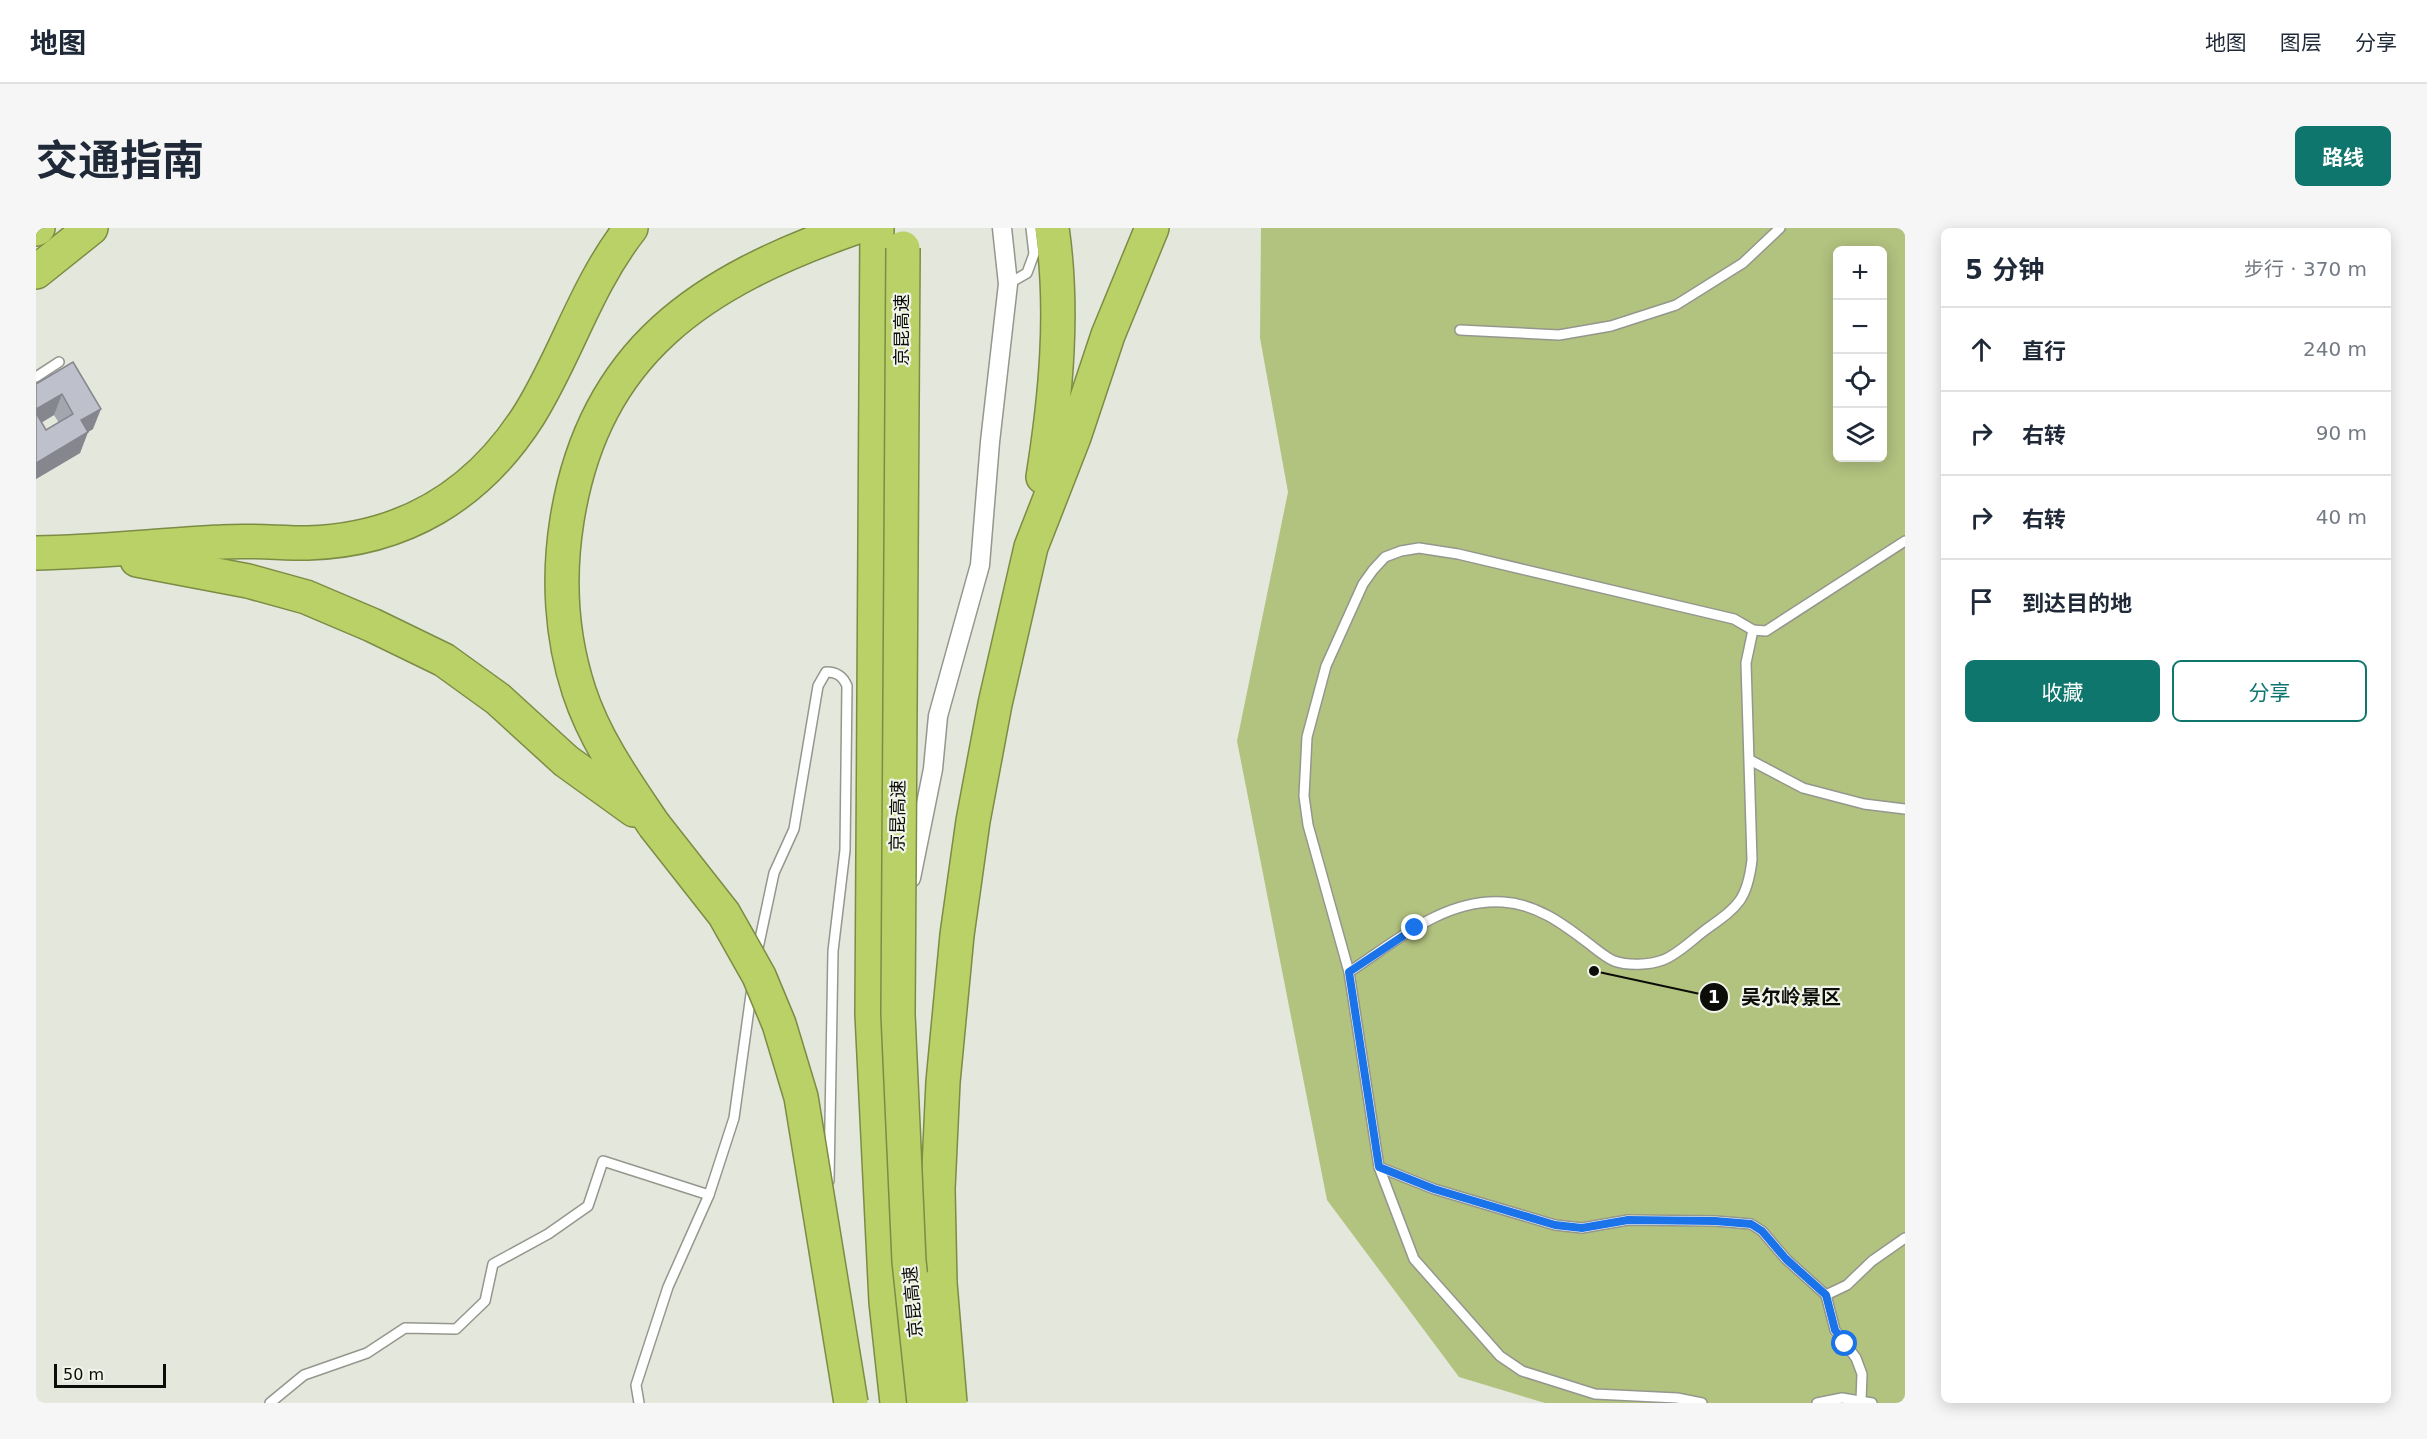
<!DOCTYPE html>
<html lang="zh">
<meta charset="utf-8">
<style>
:root{--surface:#fff;--page:#f6f6f7;--text:#1f2937;--muted:#747a83;--line:#e0e1e3;--accent:#0f766e}
body{margin:0;font-family:"DejaVu Sans","Noto Sans SC",sans-serif;background:var(--page);color:var(--text)}
.controls{position:absolute;right:18px;top:18px;display:grid;overflow:hidden;border-radius:9px;box-shadow:0 3px 15px #0003}
.controls button{width:54px;height:54px;display:grid;place-items:center;padding:0;border:0;border-bottom:2px solid var(--line);background:var(--surface);color:var(--text);font:30px sans-serif}
.scale{position:absolute;left:18px;bottom:15px;width:112px;box-sizing:border-box;padding-left:6px;border:3px solid #0c0d09;border-top:0;font-size:16px;line-height:21px;white-space:nowrap;color:#0c0d09;-webkit-text-stroke:4px #f1f4e9;paint-order:stroke}
.stop{position:absolute;width:18px;height:18px;margin:-14px;border:4px solid #1a73e8;border-radius:50%;background:#fff}
.stop.end{background:#1a73e8;border-color:#fff;box-shadow:0 2px 6px #0008}
.list{margin:0;padding:0;list-style:none}
h2{display:flex;justify-content:space-between;align-items:center;height:78px;margin:0;padding:0 24px;font-size:26px}
h2 small{font-size:20px;font-weight:400;color:var(--muted)}
.list li{display:grid;grid-template-columns:39px 1fr auto;gap:18px;align-items:center;box-sizing:border-box;height:84px;padding:0 24px;border-top:2px solid var(--line)}
.list b{display:block;font-size:22px;white-space:nowrap}
.list em{font-size:20px;font-style:normal;color:var(--muted)}
.actions{display:flex;gap:12px;padding:18px 24px}
.actions a{flex:1;padding:14px 0;border:2px solid var(--accent);border-radius:9px;text-align:center;font-size:21px;color:var(--accent)}
.actions .main{background:var(--accent);color:#fff}
.icon{flex:none;width:33px;height:33px;fill:none;stroke:currentColor;stroke-width:2;stroke-linecap:round;stroke-linejoin:round}
.map{position:relative;flex:none;width:1869px;height:1175px;overflow:hidden;border-radius:9px}
header{display:flex;align-items:center;gap:36px;box-sizing:border-box;height:84px;padding:0 30px;background:var(--surface);border-bottom:2px solid var(--line)}
header strong{font-size:28px}
nav{display:flex;gap:33px;margin-inline-start:auto;font-size:21px}
.intro{display:flex;align-items:center;justify-content:space-between;box-sizing:border-box;height:144px;padding:0 36px}
h1{margin:0;font-size:42px}
.button{padding:15px 27px;border-radius:9px;background:var(--accent);color:#fff;font-size:21px;font-weight:700}
main{display:flex;gap:36px;padding:0 36px}
aside{flex:1;background:var(--surface);border-radius:9px;box-shadow:0 3px 15px #0003}
.map>svg:first-child{display:block}
.green{fill:#b2c27f;fill-rule:evenodd}
.lines{fill:none;stroke-linecap:round;stroke-linejoin:round}
.service-casing{stroke:#94978d;stroke-width:12}
.minor-casing{stroke:#94978d;stroke-width:21}
.motorway-casing{stroke:#7c8c45;stroke-width:36}
.service{stroke:#fff;stroke-width:9}
.minor{stroke:#fff;stroke-width:18}
.motorway{stroke:#b9d166;stroke-width:33}
.motorway-bridge-casing{stroke:#7c8c45;stroke-width:36;stroke-linecap:butt}
.motorway-bridge{stroke:#b9d166;stroke-width:33}
.wall{fill:#a3a5af;fill-rule:evenodd}
.shaded-wall{fill:#85868e}
.building{fill:#bec0cb;stroke:#85868e;stroke-width:1.5}
.route{stroke:#1a73e8;stroke-width:8}
.labels{text-anchor:middle;stroke-width:4.5;stroke-linejoin:round;paint-order:stroke}
.street-label{font-size:18px;fill:#0c0d09;stroke:#f1f4e9}
.leader{fill:none;stroke:#0c0d09;stroke-width:2}
.callout-dot{fill:#0c0d09;stroke:#f1f4e9;stroke-width:2}
.mark-label{font-size:18px;text-anchor:middle;font-weight:bold;fill:#fff}
.callout-label{font-size:20px;text-anchor:middle;font-weight:bold;fill:#0c0d09;stroke:#f1f4e9;stroke-width:4.5;stroke-linejoin:round;paint-order:stroke}
</style>
<header>
<strong>地图</strong>
<nav><a>地图</a><a>图层</a><a>分享</a></nav>
</header>
<div class="intro"><h1>交通指南</h1><a class="button">路线</a></div>
<main>
<div class="map">
<svg width="1869" height="1175" viewBox="0 0 1869 1175">
<rect width="100%" height="100%" fill="#e4e7dc"/>
<path class="green" d="M1225 0H1869V1175H1509L1423 1149 1291 972 1201 513 1252 264 1224 110ZM1802 22H1846V230H1802Z"/>
<g class="lines">
<defs>
<g id="service">
<polyline points="972,56 991,45 998,26 995,0"/>
<polyline points="1424,102 1523,107 1575,98 1640,77 1707,35 1744,0"/>
<polyline points="0,149 23,134"/>
<polyline points="1714,532 1767,560 1828,576 1869,581"/>
<path d="M721 725 738 645 758 601 782 458 790 444C801 444 807 448 811 458L809 622 797 723 793 953"/>
<path d="M1313 744C1359 714 1408 670 1467 674 1500 676 1526 695 1552 715 1560 721 1569 729 1578 733 1592 738 1614 737 1627 732 1641 727 1656 712 1668 703 1701 679 1711 674 1716 632L1710 435 1717 402"/>
<polyline points="1343,939 1398,961 1519,997 1546,1000 1592,992 1679,993 1715,996 1726,1003 1750,1031 1790,1067 1799,1102 1820,1130 1826,1146 1825,1173"/>
<polyline points="1790,1067 1811,1057 1836,1033 1869,1010"/>
<polyline points="234,1175 268,1147 331,1125 369,1100 420,1101 449,1073 457,1036 512,1006 552,978 567,933 673,967 698,890 716,759"/>
<polyline points="603,1175 600,1157 632,1059 673,967"/>
<polyline points="1666,1175 1641,1170 1559,1166 1486,1143 1464,1128 1378,1031 1343,939 1313,744 1272,597 1268,568 1271,509 1290,438 1327,356 1337,342 1349,329 1365,323 1383,320 1422,326 1698,391 1717,402 1730,403 1869,313"/>
<polyline points="1781,1175 1806,1170 1836,1175"/>
</g>
<polyline id="minor" points="875,650 897,541 902,488 944,337 954,214 972,56 966,0"/>
<g id="motorway">
<polyline points="841,0 836,786 850,1074 861,1175"/>
<polyline points="0,1 2,0"/>
<polyline points="0,44 55,0"/>
<path d="M1007 249C1020 168 1028 82 1016 0"/>
<path d="M0 325C62 324 124 317 186 314 214 312 243 315 272 315 368 312 442 267 493 187 531 126 549 59 595 0"/>
<polyline points="101,332 212,353 270,369 336,397 408,432 462,471 530,533 598,582"/>
<path d="M618 597C589 554 559 512 543 463 525 408 522 348 531 292 558 122 667 53 818 0"/>
<polyline points="904,1055 902,961 907,854 921,707 937,593 959,476 995,319 1038,209 1072,107 1116,0"/>
</g>
</defs>
<use href="#service" class="service-casing"/>
<use href="#minor" class="minor-casing"/>
<use href="#motorway" class="motorway-casing"/>
<use href="#service" class="service"/>
<use href="#minor" class="minor"/>
<use href="#motorway" class="motorway"/>
<defs>
<g id="motorway-bridge">
<polyline points="867,20 862,786 873,1033 888,1175"/>
<polyline points="618,597 688,686 723,748 743,796 765,869 815,1175"/>
<polyline points="904,1055 914,1175"/>
</g>
</defs>
<use href="#motorway-bridge" class="motorway-bridge-casing"/>
<use href="#motorway-bridge" class="motorway-bridge"/>
</g>
<path class="wall" d="M37 134 57 201 52 204 44 225 0 251V156ZM18 187 23 195 10 202 6 194Z"/>
<g class="shaded-wall">
<polygon points="26,166 18,187 0,198 0,181"/>
<polygon points="65,181 57,201 52,204 44,225 0,251 0,235 45,192"/>
</g>
<polygon class="building" points="37,134 65,181 45,192 52,204 0,235 0,185 10,202 37,186 26,166 0,181 0,156"/>
<g class="lines">
<polyline class="route" points="1379,700 1313,744 1343,939 1398,961 1519,997 1546,1000 1592,992 1679,993 1715,996 1726,1003 1750,1031 1790,1067 1799,1102 1809,1116"/>
</g>
<g class="labels">
<g class="street-label">
<text transform="translate(866 102) rotate(-90)" y="6">京昆高速</text>
<text transform="translate(862 588) rotate(-89)" y="6">京昆高速</text>
<text transform="translate(877 1074) rotate(-95)" y="6">京昆高速</text>
</g>
</g>
<path class="leader" d="M1558 743L1678 769"/>
<g class="callout-dot">
<circle cx="1558" cy="743" r="6"/>
<circle cx="1678" cy="769" r="15"/>
</g>
<g class="mark-label">
<text x="1678" y="775">1</text>
</g>
<g class="callout-label">
<text x="1755" y="776">吴尔岭景区</text>
</g>
</svg>
<div class="controls">
<button>+</button>
<button>−</button>
<button><svg class="icon" aria-label="locate" viewBox="0 0 24 24"><circle cx="12" cy="12" r="6"/><path d="M12 2v4M12 18v4M2 12h4M18 12h4"/></svg></button>
<button><svg class="icon" aria-label="layers" viewBox="0 0 24 24"><path d="M12 4l9 5-9 5-9-5zM3 14l9 5 9-5"/></svg></button>
</div>
<div class="scale">50 m</div>
<div class="stop" style="left:1809px;top:1116px"></div>
<div class="stop end" style="left:1379px;top:700px"></div>
</div>
<aside>
<h2>5 分钟<small>步行 · 370 m</small></h2>
<ul class="list">
<li><svg class="icon" aria-label="ahead" viewBox="0 0 24 24"><path d="M12 20V5M6 11l6-6 6 6"/></svg><div><b>直行</b></div><em>240 m</em></li>
<li><svg class="icon" aria-label="right" viewBox="0 0 24 24"><path d="M7 20v-9h11M14 6l5 5-5 5"/></svg><div><b>右转</b></div><em>90 m</em></li>
<li><svg class="icon" aria-label="right" viewBox="0 0 24 24"><path d="M7 20v-9h11M14 6l5 5-5 5"/></svg><div><b>右转</b></div><em>40 m</em></li>
<li><svg class="icon" aria-label="arrive" viewBox="0 0 24 24"><path d="M6 21V4h12l-3 4 3 4H6"/></svg><div><b>到达目的地</b></div></li>
</ul>
<div class="actions"><a class="main">收藏</a><a>分享</a></div>
</aside>
</main>
